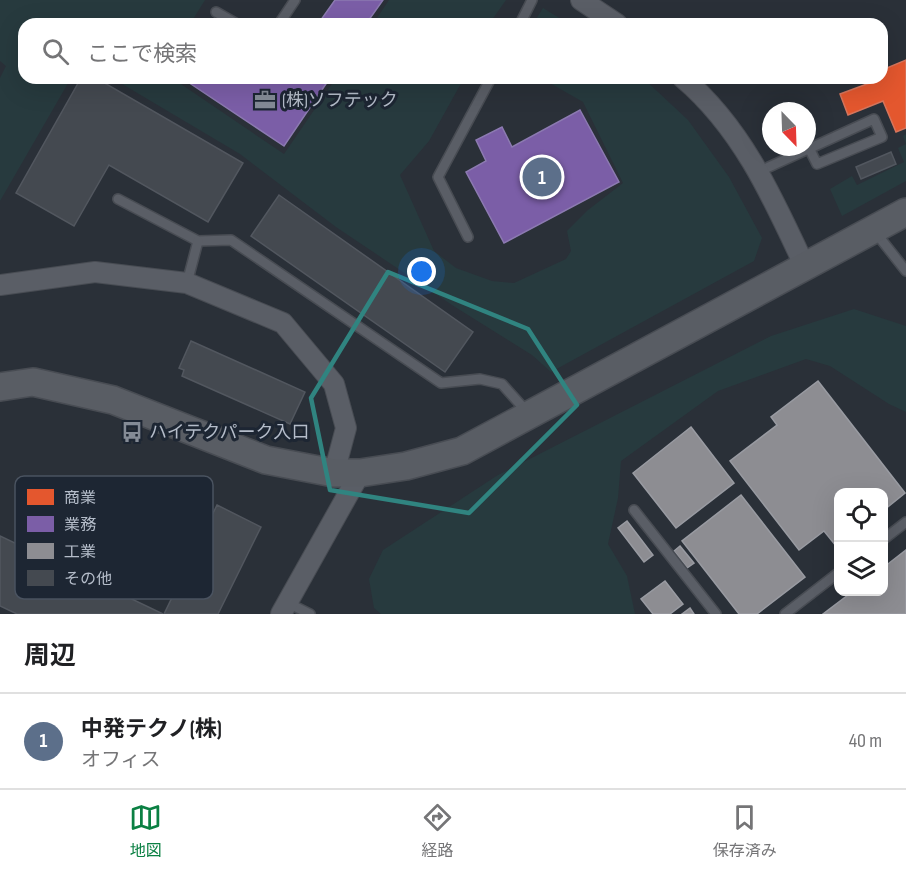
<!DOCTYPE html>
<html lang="ja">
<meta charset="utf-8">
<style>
:root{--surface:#fff;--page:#f6f6f6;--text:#202124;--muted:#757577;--line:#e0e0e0;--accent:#0b8043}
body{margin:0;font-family:"Sofia Sans Condensed","Noto Sans JP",sans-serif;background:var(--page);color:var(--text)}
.controls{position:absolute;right:18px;bottom:18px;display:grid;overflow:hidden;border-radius:12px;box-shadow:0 6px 24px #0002}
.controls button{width:54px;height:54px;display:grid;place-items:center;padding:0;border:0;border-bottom:2px solid var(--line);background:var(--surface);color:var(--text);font:30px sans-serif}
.compass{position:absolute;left:762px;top:102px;width:54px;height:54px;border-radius:50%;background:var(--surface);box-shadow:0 6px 24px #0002;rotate:157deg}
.you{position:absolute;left:422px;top:272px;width:21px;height:21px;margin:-15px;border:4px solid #fff;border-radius:50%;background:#1a73e8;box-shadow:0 0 0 9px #1a73e833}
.badge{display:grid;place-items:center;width:39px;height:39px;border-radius:50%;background:var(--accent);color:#fff;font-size:20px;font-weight:700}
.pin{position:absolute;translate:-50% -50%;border:3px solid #fff;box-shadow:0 2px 6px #0006}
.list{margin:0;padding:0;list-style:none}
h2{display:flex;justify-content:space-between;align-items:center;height:78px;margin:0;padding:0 24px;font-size:26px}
h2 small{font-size:20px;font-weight:400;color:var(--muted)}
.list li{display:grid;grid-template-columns:39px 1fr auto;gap:18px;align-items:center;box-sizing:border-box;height:96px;padding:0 24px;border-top:2px solid var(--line)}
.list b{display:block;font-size:22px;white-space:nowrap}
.list p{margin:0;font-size:20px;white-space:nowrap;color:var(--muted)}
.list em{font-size:20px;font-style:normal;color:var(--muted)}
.icon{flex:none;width:33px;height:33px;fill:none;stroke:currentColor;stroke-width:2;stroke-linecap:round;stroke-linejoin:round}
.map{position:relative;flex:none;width:906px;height:614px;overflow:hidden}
.search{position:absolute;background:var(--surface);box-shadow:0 6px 24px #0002;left:18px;right:18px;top:18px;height:66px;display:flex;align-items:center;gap:15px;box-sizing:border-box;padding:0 21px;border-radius:18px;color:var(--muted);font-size:22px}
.sheet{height:174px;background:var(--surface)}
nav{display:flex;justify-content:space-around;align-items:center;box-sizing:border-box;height:84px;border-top:2px solid var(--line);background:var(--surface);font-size:16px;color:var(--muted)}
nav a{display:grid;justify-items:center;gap:3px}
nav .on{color:var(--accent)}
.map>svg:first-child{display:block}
.green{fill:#273a3e}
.shops{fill:#e4572e;stroke:#d6755c;stroke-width:1.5}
.offices{fill:#7b5ea7;stroke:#8c7ab1;stroke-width:1.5}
.industry{fill:#8d8d92;stroke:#999ba2;stroke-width:1.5}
.building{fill:#444950;stroke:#52575f;stroke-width:1.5}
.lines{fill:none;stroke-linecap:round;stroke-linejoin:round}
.lane-casing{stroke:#484c53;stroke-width:12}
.street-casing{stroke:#484c53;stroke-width:22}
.secondary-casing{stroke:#484c53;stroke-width:30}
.lane{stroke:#5a5e66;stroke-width:9}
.street{stroke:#5a5e66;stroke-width:20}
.secondary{stroke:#595d64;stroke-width:27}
.marked{fill:none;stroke:#308480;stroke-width:4.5;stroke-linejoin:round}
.labels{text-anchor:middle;stroke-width:6;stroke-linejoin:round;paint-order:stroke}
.poi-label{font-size:18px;fill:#b4bcc9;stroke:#1d2633;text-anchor:start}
.key{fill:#1d2633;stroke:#4a5360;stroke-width:1.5}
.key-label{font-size:16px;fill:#b4bcc9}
</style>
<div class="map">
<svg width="906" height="614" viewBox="0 0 906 614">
<rect width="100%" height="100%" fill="#2a3038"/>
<g class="green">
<polygon points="0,0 205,0 190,24 24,24 24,78 71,78 0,201 0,78 6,66 0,61"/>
<polygon points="389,0 506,0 489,24 373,24"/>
<polygon points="543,8 569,24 533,24"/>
<polygon points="112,78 172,78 284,154 336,78 464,78 429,141 400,175 434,251 456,268 492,281 514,283 566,259 571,251 567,231 588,210 623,183 583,102 541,78 643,78 688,120 729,177 762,238 754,261 551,372 532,355 452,305 336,227 240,154"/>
<polygon points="906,134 906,181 842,216 830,189 852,176 857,185 904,162 898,148 906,144 903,136"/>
<polygon points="854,309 906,326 906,412 889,404 830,366 806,359 718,391 621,461 618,498 608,544 627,576 635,614 381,614 374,608 369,579 383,550 498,475 771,336"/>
</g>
<polygon class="shops" points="906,60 906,128 896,132 883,101 848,115 840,94 875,81 874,78 882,78 882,70"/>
<g class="offices">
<polygon points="335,0 383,0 366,24 318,24"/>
<polygon points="182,78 330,78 284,146"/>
<polygon points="580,110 619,182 504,243 466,172 486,161 476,140 502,127 512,147"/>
</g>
<g class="industry">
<polygon points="818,381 905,493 884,510 884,493 838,493 838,544 836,546 824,531 799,550 730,461 777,425 771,417"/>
<polygon points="691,427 734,483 676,528 633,473"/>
<polygon points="741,495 805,577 757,614 739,614 682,541"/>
<polygon points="627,521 653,555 644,562 618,528"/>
<polygon points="680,546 694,563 687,568 674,551"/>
<polygon points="906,550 906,614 823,614 852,592 884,592 884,567"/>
<polygon points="665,581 683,604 670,614 653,614 641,599"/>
<polygon points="690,608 694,614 682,614"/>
</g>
<g class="building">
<polygon points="81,78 96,78 243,163 208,222 109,165 74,226 16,193"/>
<polygon points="891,152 896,164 861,179 856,167"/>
<polygon points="279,195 473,332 445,372 251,236"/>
<polygon points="191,341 305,392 290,424 182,376 184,370 179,368"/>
<polygon points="217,505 261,527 218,614 164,614"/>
<polygon points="0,536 163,614 17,614 0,606"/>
</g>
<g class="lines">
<defs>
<g id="lane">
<polyline points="216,12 237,24"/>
<polyline points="279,24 295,0"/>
<polyline points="520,24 532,0"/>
<polyline points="760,171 874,119 882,137 817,164 809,148"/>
<polyline points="118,199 198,241 231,240 441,383 480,379 502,384 528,413"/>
<polyline points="876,233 906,271"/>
<polyline points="468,237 438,177 491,78"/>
<polyline points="187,283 198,241"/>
<polyline points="634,510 716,614"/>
<polyline points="884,539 906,522"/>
<polyline points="288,603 310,614"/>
<polyline points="785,614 838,573"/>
</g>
<g id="street">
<polyline points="581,0 617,24"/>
<path d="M683 78C742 128 773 198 805 267"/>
<polyline points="0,285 95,272 187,283 283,323 334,384 346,428 334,473"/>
<polyline points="281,614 360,473"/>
</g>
<polyline id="secondary" points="0,387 33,382 113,400 266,460 334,473 360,473 406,466 462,451 906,212"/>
</defs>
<use href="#lane" class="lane-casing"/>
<use href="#street" class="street-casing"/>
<use href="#secondary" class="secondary-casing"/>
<use href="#lane" class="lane"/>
<use href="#street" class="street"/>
<use href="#secondary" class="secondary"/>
</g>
<path class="marked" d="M388 272 528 329 577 405 469 513 330 490 311 398Z"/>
<defs>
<symbol id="office-bare" viewBox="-9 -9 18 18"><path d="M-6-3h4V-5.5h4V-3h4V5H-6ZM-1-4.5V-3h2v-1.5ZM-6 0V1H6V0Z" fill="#848b96" stroke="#1d2633" stroke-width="2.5" paint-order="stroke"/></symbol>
<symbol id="bus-bare" viewBox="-9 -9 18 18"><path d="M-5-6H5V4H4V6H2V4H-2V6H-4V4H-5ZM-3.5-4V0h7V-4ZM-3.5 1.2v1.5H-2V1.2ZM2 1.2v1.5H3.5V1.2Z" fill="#848b96" stroke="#1d2633" stroke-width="2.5" paint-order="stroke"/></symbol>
</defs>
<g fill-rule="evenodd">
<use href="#office-bare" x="250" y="85" width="30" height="30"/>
<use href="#bus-bare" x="117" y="417" width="30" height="30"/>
</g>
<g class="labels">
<g class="poi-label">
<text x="282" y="106">(株)ソフテック</text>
<text x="149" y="438">ハイテクパーク入口</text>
</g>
</g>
<rect x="15" y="476" width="198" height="123" rx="9" class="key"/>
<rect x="27" y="489" width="27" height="16" fill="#e4572e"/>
<rect x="27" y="516" width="27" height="16" fill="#7b5ea7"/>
<rect x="27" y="543" width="27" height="16" fill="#8d8d92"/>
<rect x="27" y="570" width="27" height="16" fill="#444950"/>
<g class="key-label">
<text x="64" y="503">商業</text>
<text x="64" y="530">業務</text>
<text x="64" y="557">工業</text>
<text x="64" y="584">その他</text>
</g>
</svg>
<div class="controls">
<button><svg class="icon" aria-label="locate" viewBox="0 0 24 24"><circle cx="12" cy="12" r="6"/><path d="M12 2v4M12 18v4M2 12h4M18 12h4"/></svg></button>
<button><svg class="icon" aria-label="layers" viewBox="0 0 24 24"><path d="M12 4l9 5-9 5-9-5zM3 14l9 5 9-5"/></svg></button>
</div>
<svg class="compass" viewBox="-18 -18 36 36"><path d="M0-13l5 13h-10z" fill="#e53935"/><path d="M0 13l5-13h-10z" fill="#757577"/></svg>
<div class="you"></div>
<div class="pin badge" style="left:542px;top:177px;background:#5c6f8a">1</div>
<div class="search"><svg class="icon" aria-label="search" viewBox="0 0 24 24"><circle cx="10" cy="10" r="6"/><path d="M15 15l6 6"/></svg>ここで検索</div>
</div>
<section class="sheet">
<h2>周辺<small></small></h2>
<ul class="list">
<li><span class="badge" style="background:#5c6f8a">1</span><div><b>中発テクノ(株)</b><p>オフィス</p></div><em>40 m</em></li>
</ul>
</section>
<nav>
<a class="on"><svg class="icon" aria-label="map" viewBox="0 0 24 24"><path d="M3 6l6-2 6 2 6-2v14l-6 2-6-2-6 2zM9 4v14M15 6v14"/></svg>地図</a>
<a><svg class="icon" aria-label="directions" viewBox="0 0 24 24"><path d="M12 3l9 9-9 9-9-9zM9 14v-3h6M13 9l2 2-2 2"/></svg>経路</a>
<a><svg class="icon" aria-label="saved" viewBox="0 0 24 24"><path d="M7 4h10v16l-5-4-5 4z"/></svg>保存済み</a>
</nav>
